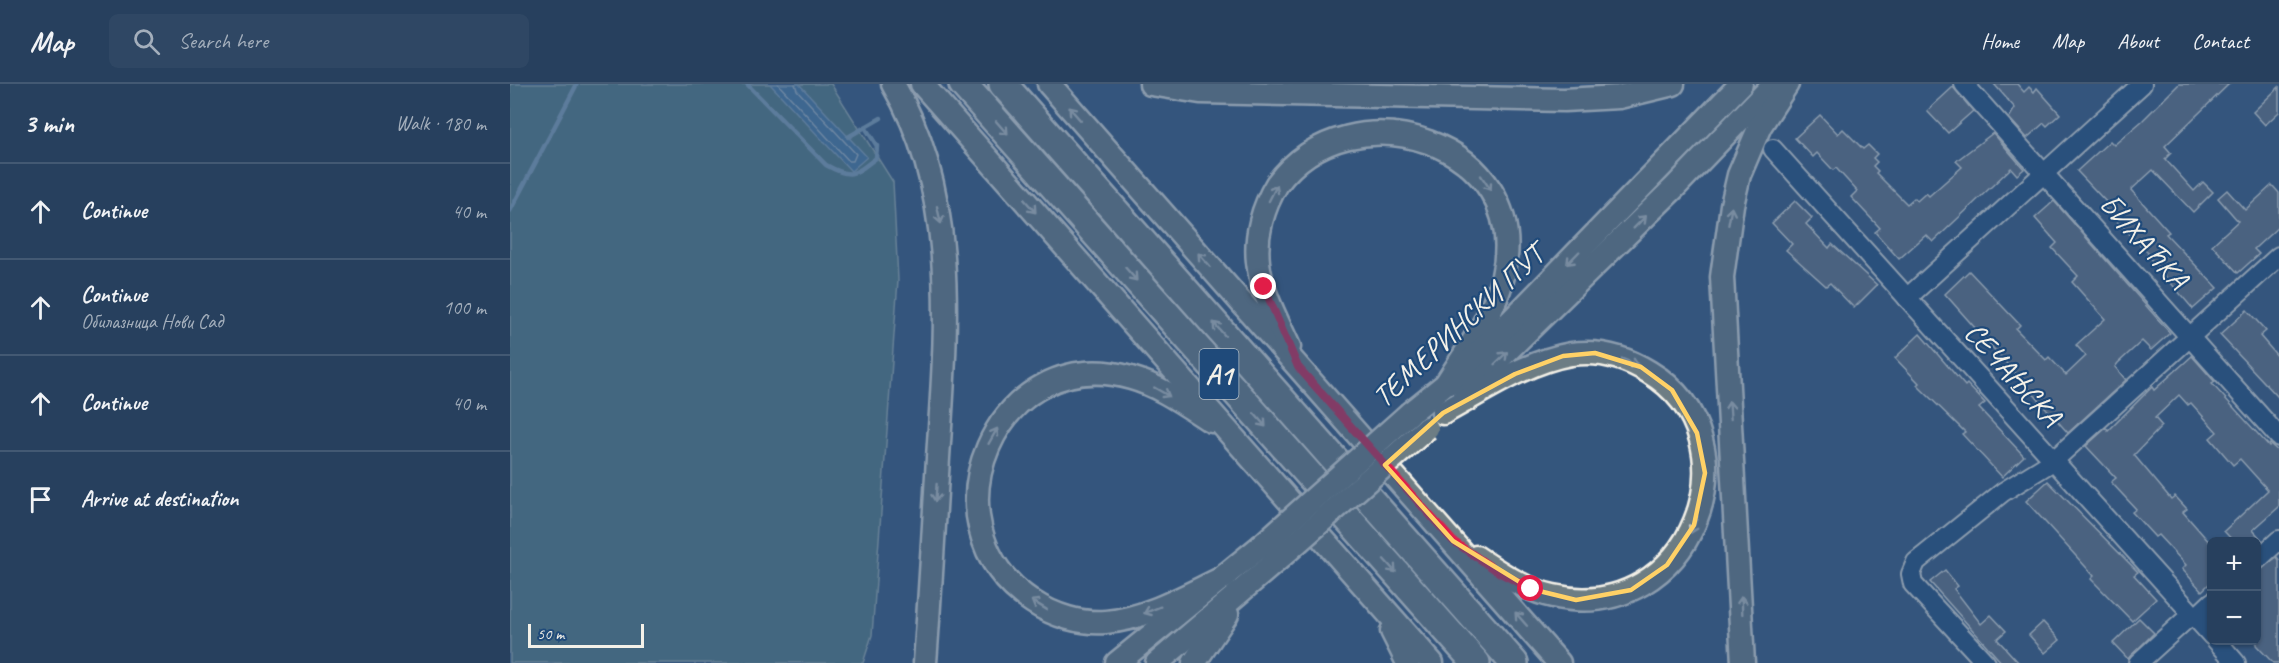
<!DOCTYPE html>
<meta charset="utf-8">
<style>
:root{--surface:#27405e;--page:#2f4764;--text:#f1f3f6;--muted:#a4afbc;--line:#435973}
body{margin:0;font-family:Caveat,sans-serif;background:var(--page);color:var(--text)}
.controls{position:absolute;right:18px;bottom:18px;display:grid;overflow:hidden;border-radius:9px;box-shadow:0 2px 4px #0004}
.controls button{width:54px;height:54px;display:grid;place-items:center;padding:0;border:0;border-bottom:2px solid var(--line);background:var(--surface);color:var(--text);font:30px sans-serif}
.scale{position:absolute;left:18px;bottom:15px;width:116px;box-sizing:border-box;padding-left:6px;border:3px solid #f4f1e8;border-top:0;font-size:16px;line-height:21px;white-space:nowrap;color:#f4f1e8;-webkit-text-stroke:4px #1f4a7a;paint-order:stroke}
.stop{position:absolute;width:18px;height:18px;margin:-14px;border:4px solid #e11d48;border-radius:50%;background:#fff}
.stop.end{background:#e11d48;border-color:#fff;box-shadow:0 2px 6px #0008}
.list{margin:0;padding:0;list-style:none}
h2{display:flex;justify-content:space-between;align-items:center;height:78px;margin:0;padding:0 24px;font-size:26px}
h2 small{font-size:20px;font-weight:400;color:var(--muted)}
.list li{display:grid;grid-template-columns:39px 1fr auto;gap:18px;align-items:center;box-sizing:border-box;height:96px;padding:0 24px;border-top:2px solid var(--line)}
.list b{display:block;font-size:22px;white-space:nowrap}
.list p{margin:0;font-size:20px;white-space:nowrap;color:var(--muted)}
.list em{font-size:20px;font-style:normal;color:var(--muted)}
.icon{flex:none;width:33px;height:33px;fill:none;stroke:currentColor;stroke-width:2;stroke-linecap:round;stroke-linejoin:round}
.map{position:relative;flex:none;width:1769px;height:579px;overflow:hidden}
header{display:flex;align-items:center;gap:36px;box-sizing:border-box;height:84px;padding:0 30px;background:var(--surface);border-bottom:2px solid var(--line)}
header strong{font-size:28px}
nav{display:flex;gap:33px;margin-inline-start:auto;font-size:21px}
.search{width:420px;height:54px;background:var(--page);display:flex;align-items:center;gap:15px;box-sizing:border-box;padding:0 21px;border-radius:9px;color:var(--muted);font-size:22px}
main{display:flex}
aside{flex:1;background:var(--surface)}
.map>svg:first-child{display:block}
.green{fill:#567d83;stroke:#a5b7b6;stroke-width:1.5}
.water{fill:#497ba6;stroke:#8daac0;stroke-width:1.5}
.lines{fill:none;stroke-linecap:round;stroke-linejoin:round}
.shore{stroke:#b0c2ce;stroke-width:1.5}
.stream{stroke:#8daac0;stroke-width:4.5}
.building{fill:#657284;stroke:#f4f1e8;stroke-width:1.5}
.minor-casing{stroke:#f4f1e8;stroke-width:22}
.major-casing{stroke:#f4f1e8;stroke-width:27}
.highway-casing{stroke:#f4f1e8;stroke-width:32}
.minor{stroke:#1f4a7a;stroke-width:18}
.major{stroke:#6d7d84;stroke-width:22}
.highway{stroke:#6d7d84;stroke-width:27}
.major-bridge-casing{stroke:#f4f1e8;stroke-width:27;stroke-linecap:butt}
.major-bridge{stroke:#6d7d84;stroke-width:22}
.oneway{stroke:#ccceca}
.route{stroke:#e11d48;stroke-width:8}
.marked{fill:none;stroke:#ffd166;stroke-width:4.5;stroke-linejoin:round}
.labels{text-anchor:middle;stroke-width:4.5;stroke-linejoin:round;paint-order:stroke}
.shield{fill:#1f4a7a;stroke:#b4bfc7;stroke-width:1.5}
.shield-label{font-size:28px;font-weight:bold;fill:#f4f1e8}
.street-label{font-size:30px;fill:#f4f1e8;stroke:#1f4a7a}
</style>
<header>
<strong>Map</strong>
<div class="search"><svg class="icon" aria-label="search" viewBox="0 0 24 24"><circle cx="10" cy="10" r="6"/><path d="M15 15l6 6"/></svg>Search here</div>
<nav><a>Home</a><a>Map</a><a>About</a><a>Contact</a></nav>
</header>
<main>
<aside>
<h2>3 min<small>Walk · 180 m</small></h2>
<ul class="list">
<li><svg class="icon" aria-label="ahead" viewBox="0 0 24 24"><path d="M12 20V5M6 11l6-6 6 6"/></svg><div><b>Continue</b></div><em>40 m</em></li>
<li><svg class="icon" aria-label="ahead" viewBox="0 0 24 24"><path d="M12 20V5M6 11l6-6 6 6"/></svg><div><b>Continue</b><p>Обилазница Нови Сад</p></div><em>100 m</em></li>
<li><svg class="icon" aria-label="ahead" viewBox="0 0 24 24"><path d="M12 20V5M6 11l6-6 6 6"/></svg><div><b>Continue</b></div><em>40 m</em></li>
<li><svg class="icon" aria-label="arrive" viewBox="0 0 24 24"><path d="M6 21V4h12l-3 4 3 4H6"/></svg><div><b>Arrive at destination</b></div></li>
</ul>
</aside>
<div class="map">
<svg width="1769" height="579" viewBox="0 0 1769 579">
<rect width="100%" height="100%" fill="#34567d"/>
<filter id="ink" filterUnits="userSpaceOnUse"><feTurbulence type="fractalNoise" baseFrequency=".0167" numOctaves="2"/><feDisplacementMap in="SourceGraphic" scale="12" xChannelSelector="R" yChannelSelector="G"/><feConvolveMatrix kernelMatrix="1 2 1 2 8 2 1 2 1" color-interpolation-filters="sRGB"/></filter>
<g filter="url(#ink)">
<polygon class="green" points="0,0 321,0 383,98 388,196 362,551 353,579 0,579"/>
<polygon class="water" points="260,0 289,0 357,73 341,87"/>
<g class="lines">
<polyline class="shore" points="268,0 339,77 343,77 346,70 287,6 285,0"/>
<g class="stream">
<path d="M237 0 316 81C341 95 344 91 366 74L367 62 355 43"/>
<polyline points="338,53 371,34"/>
<polyline points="0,127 67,0"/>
</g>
</g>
<g class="building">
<polygon points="1484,0 1507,0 1514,8 1519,3 1524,8 1527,4 1550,30 1537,42 1534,39 1517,54 1499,34 1505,24"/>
<polygon points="1669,0 1719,0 1655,62 1661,69 1655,75 1684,107 1693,98 1703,108 1683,128 1643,86 1621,106 1659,148 1656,150 1707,204 1683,225 1637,171 1639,170 1594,124 1598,120 1567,87 1600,57 1604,61 1632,37"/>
<polygon points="1443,3 1463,27 1438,49 1417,27"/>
<polygon points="1769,3 1769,28 1755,41 1743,28"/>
<polygon points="1310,31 1328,50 1333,45 1353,65 1358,61 1367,70 1363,74 1367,78 1363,82 1368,87 1366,89 1397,120 1404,114 1407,117 1416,109 1419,112 1452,83 1446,77 1483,49 1514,85 1507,91 1501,84 1423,158 1416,151 1389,175 1365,148 1370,144 1341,113 1347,107 1326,84 1323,86 1307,69 1303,73 1285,54"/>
<polygon points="1762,101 1769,109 1769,142 1744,165 1749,170 1728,189 1702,161 1728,137 1708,114 1717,106 1735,126"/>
<polygon points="1285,117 1302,134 1296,140 1319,164 1322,160 1367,201 1344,224 1320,199 1316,202 1276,166 1282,160 1262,139"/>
<polygon points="1544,117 1660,249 1641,266 1632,257 1608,279 1605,283 1616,296 1558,349 1435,210 1459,187 1510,241 1506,245 1536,276 1539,273 1556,291 1576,272 1566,261 1595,235 1562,198 1568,192 1542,164 1547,159 1525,134"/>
<polygon points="1737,226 1756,247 1750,252 1769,274 1769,314 1710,251"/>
<polygon points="1410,250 1455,302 1457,300 1475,319 1469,324 1514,372 1492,393 1452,350 1455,348 1407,301 1409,299 1385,274"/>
<polygon points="1682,272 1705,298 1702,300 1759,362 1760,360 1769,368 1769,423 1743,446 1752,456 1746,461 1746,458 1724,458 1714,447 1758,406 1730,375 1723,381 1700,354 1707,348 1681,319 1678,321 1669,311 1645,334 1652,342 1624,371 1661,415 1665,412 1677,425 1673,428 1701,460 1701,498 1692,507 1672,485 1676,481 1648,451 1645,453 1622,428 1626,425 1601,398 1606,394 1576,362 1596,344 1598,347 1642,303 1644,306"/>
<polygon points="1538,397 1628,488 1624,491 1646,515 1622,537 1581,495 1584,492 1516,417"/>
<polygon points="1767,473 1769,476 1769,579 1763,579 1746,561 1746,488"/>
<polygon points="1435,486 1448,502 1444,505 1471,540 1481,531 1496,547 1487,555 1509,579 1492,579 1420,498"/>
<polygon points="1629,534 1644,549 1618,575 1603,559"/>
<polygon points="1533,538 1550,556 1535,569 1519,551"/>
</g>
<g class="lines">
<defs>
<g id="minor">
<polyline points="1454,0 1769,353"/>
<polyline points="1263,65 1702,552"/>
<polyline points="1397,214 1632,0"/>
<polyline points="1746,477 1769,456"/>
<polyline points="1685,534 1702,518"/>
<polyline points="1706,556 1726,579"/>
<polyline points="1476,579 1403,500 1401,490 1406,478 1493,408 1543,377 1769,172"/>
<polyline points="1628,579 1682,530"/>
</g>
<g id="major">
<path d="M383 0C450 113 436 249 428 374 424 442 420 511 415 579"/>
<polyline points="412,0 922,579"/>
<polyline points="539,0 1049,579"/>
<polyline points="641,0 690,8 1054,16 1109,13 1163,0"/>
<path d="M779 263C767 236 751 208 748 178 745 151 753 123 767 100 840 0 1024 58 993 192 984 231 957 266 936 300"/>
<polyline points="955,308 1165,103 1264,0"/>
<polyline points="900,329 936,300 1002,236 1231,0"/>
<path d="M933 329C974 307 1015 278 1061 270 1089 266 1115 273 1139 288 1252 356 1181 543 1043 512 1015 506 990 489 966 473"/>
<path d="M701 337C676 321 650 302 621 294 487 255 407 442 523 518 544 532 571 540 596 538 637 535 678 510 715 493"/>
<polyline points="882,547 898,579"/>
<polyline points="607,579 751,462"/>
<polyline points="647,579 765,478"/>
<polyline points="684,579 717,530"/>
<polyline points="1233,579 1212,193 1222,121 1229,91 1250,42 1277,0"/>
</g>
<g id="highway">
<polyline points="453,0 966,579"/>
<polyline points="493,0 1004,579"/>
</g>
</defs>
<use href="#minor" class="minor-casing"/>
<use href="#major" class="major-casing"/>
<use href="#highway" class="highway-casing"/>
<use href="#minor" class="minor"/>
<use href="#major" class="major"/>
<use href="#highway" class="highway"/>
<defs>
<g id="major-bridge">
<polyline points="751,462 900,329"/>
<polyline points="765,478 917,344"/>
</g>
</defs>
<use href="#major-bridge" class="major-bridge-casing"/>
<use href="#major-bridge" class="major-bridge"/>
</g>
<defs><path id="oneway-shaft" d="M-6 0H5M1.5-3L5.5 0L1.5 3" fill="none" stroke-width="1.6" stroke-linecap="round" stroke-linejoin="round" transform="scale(1.5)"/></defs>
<g class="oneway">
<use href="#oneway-shaft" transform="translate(565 30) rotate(-131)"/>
<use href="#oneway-shaft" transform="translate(492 44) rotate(49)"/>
<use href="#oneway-shaft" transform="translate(976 99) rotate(56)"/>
<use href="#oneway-shaft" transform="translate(763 109) rotate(-63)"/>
<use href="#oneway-shaft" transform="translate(520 122) rotate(49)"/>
<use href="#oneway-shaft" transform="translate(429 131) rotate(77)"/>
<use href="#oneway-shaft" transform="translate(1220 132) rotate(-80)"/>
<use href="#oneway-shaft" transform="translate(1130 138) rotate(-45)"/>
<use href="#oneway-shaft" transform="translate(1063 174) rotate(134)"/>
<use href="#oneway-shaft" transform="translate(694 176) rotate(-131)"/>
<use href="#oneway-shaft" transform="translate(621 190) rotate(49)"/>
<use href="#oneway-shaft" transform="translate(709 245) rotate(-131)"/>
<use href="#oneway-shaft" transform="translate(991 274) rotate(-44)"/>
<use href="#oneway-shaft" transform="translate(1120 278) rotate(23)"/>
<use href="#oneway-shaft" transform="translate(652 308) rotate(30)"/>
<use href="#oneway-shaft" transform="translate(1220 326) rotate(-94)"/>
<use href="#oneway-shaft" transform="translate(750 336) rotate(49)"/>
<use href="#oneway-shaft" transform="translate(483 352) rotate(-60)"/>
<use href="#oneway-shaft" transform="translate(426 409) rotate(94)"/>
<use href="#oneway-shaft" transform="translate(1184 441) rotate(113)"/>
<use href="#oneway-shaft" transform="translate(880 482) rotate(48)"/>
<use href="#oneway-shaft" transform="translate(529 521) rotate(-149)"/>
<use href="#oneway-shaft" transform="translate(1232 521) rotate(-92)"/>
<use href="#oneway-shaft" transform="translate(642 526) rotate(158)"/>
<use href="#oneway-shaft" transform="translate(1011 535) rotate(-131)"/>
</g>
</g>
<g class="lines" filter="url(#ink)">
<polyline class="route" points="754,203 788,283 943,457 990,489 1021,505"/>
</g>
<path d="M0 0H1769V579H0ZM1085 269 1131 283 1162 306 1187 349 1195 389 1184 441 1157 481 1121 506 1066 516 1021 505 943 457 875 381 933 329 1005 290 1053 272Z" fill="#34567d" fill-opacity=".55" fill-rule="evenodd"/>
<path class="marked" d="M1085 269 1131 283 1162 306 1187 349 1195 389 1184 441 1157 481 1121 506 1066 516 1021 505 943 457 875 381 933 329 1005 290 1053 272Z"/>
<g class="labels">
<rect class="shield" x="689.5" y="265" width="39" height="50" rx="4.5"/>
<g class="shield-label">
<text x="709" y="300">A1</text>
</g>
<g class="street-label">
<text transform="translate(1634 157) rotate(48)" y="10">БИХАЋКА</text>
<text transform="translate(948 242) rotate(-43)" y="10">ТЕМЕРИНСКИ ПУТ</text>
<text transform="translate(1503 290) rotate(48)" y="10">СЕЧАЊСКА</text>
</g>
</g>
</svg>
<div class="controls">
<button>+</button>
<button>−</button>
</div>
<div class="scale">50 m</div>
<div class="stop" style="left:1021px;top:505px"></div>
<div class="stop end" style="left:754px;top:203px"></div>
</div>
</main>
